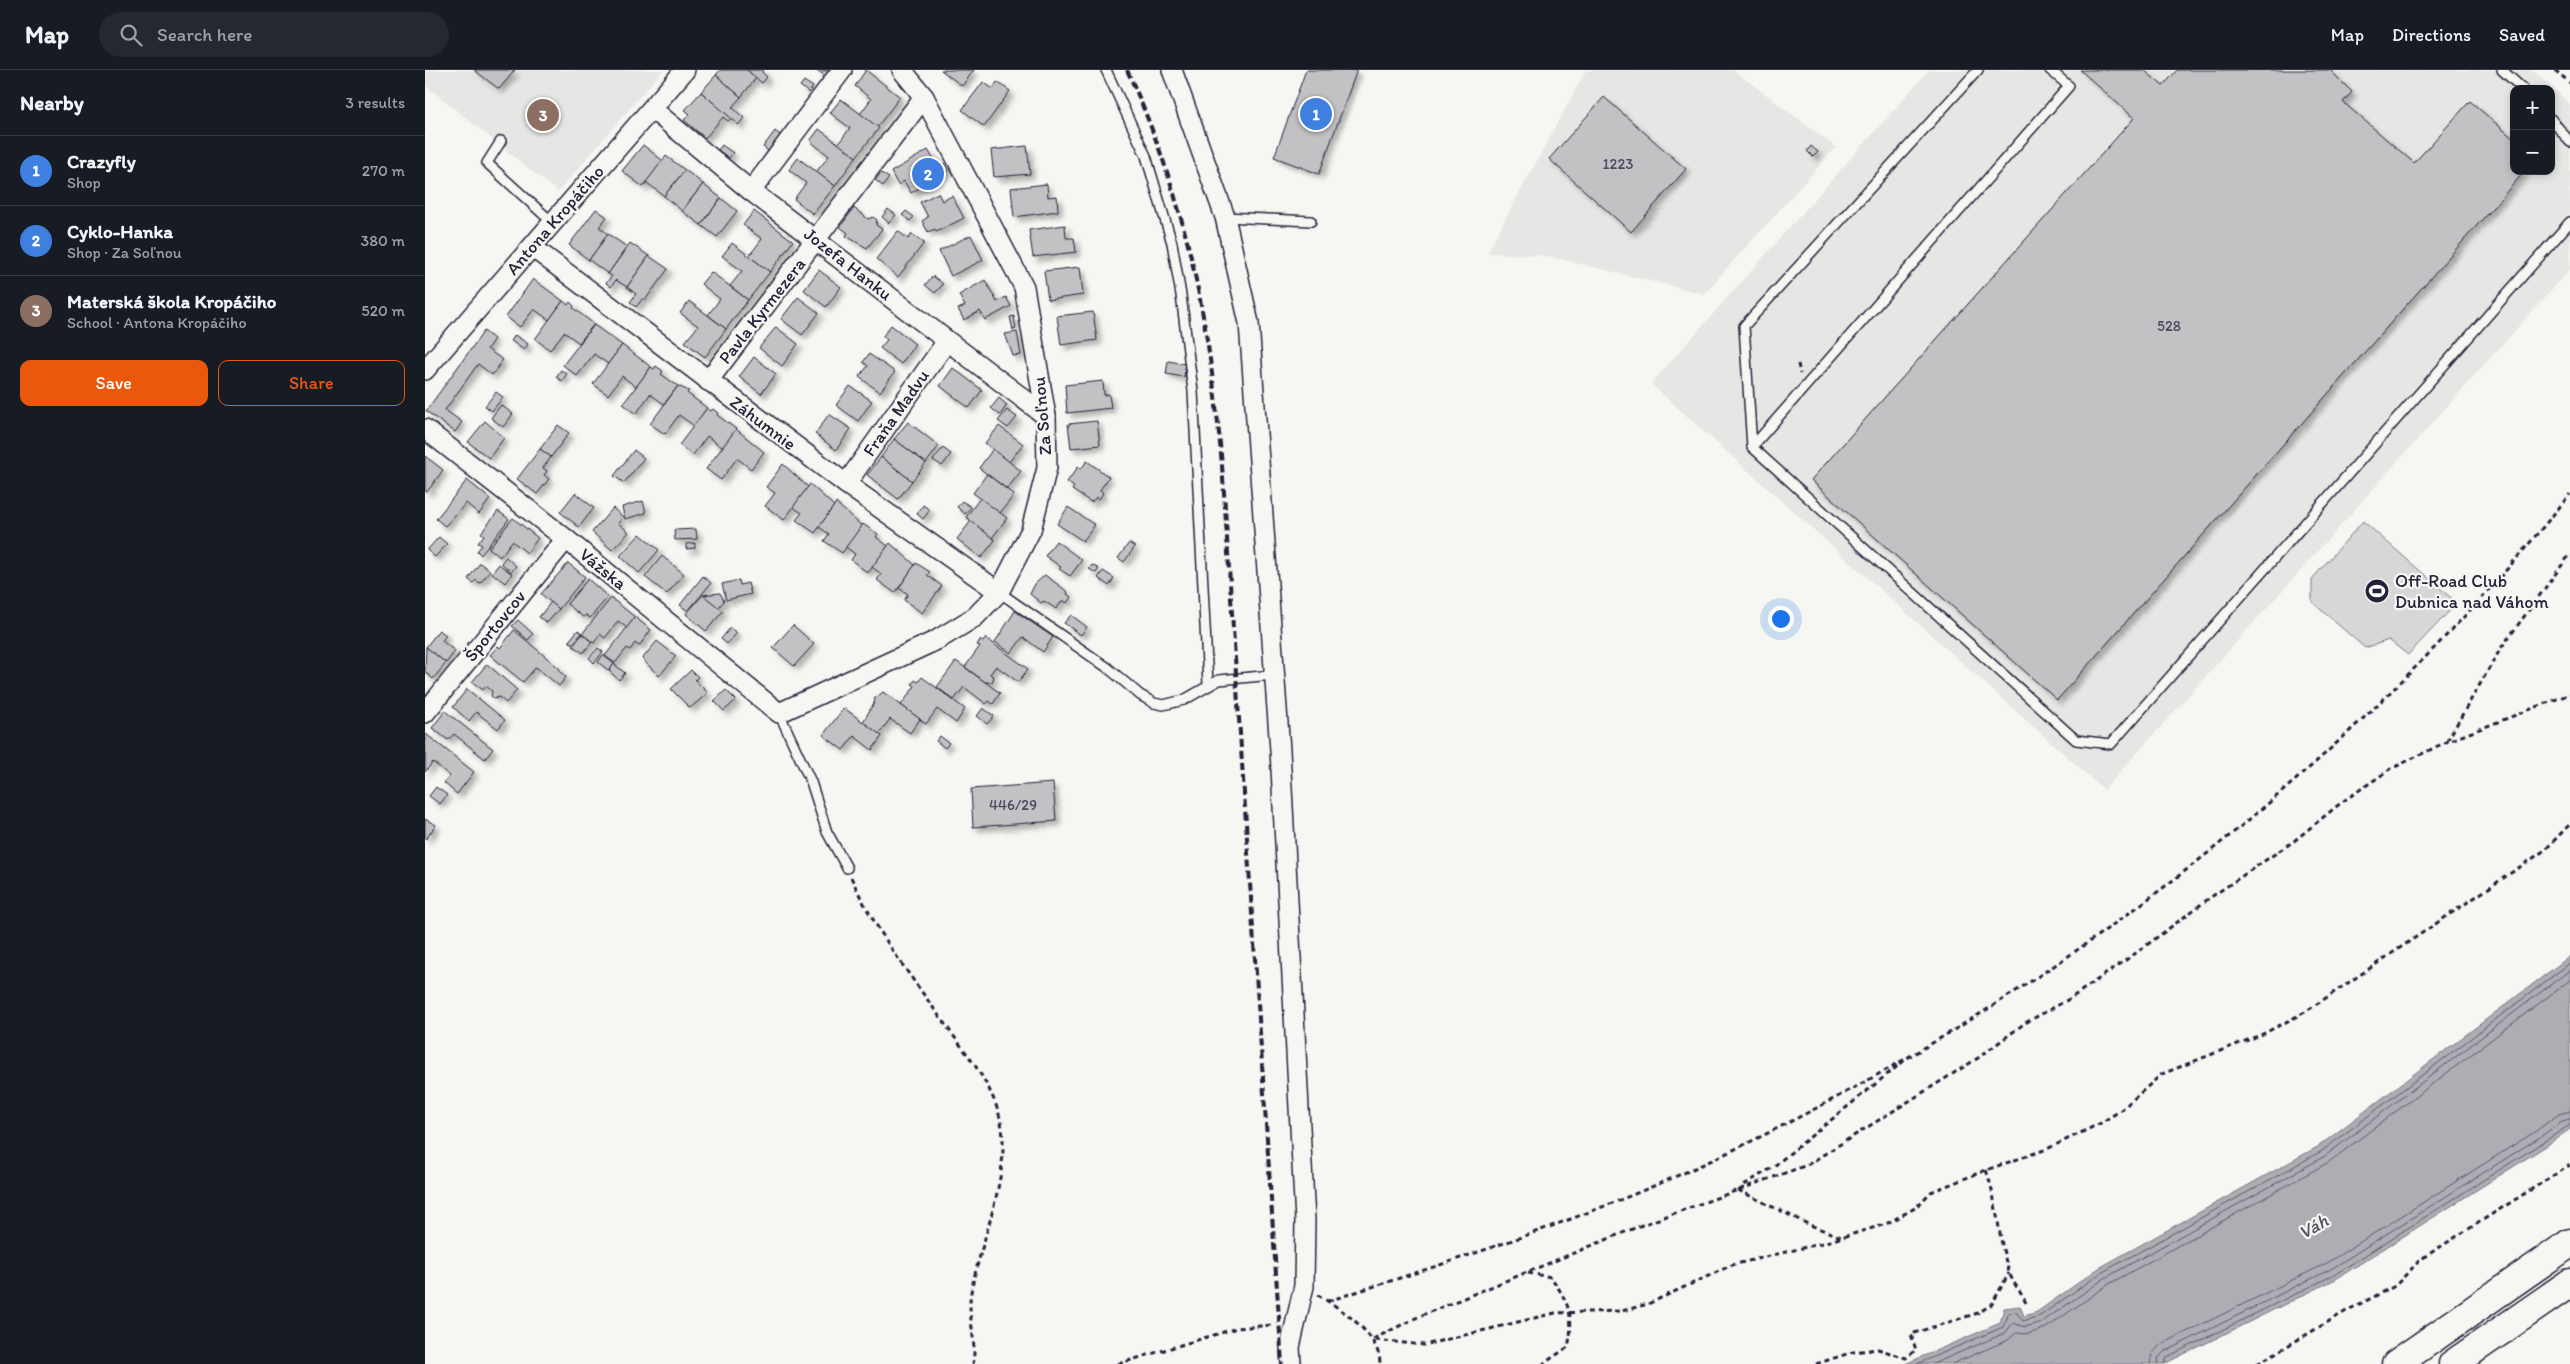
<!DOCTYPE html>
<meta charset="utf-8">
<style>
:root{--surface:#171b24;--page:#242831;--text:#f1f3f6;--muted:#9ea1a6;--line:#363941;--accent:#ea580c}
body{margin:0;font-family:Itim,sans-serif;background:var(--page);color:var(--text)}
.controls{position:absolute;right:15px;top:15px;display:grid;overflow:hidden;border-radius:10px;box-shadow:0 2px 8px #0003}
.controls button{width:45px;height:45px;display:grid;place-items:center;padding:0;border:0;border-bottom:1px solid var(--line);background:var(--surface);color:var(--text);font:25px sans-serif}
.you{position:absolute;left:1355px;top:548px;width:18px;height:18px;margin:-12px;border:4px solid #fff;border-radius:50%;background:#1a73e8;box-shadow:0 0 0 8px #1a73e833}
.badge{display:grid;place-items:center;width:32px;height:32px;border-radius:50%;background:var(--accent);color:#fff;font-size:16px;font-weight:700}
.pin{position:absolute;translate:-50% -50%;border:2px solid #fff;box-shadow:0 1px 5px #0006}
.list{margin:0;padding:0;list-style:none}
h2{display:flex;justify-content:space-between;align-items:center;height:65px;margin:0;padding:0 20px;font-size:21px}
h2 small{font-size:16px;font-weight:400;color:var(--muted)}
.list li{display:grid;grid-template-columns:32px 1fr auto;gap:15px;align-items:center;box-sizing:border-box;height:70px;padding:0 20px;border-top:1px solid var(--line)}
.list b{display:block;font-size:19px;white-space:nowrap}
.list p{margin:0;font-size:16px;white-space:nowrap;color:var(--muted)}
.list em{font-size:16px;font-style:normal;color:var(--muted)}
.actions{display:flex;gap:10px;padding:15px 20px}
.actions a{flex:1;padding:11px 0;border:1px solid var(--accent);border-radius:10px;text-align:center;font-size:18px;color:var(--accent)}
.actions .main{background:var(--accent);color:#fff}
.icon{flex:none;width:28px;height:28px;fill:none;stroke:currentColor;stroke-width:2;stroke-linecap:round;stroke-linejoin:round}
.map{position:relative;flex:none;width:2145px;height:1294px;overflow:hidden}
header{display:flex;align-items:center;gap:30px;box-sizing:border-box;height:70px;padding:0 25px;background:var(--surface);border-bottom:1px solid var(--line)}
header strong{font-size:24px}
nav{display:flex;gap:28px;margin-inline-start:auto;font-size:18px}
.search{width:350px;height:45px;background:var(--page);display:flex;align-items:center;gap:12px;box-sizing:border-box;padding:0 18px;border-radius:28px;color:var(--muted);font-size:19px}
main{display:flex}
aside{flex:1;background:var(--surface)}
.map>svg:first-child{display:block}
.built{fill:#e6e6e4;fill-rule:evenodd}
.green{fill:#d7d7d7;stroke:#7c7c89}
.water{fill:#adadb3;stroke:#757583}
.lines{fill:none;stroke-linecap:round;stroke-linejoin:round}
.shore{stroke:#5a5a6b;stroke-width:1}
.building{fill:#c2c2c4;stroke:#22223b;filter:url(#shadow)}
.lane-casing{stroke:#22223b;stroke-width:12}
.street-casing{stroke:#22223b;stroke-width:22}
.highway-casing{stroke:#22223b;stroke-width:31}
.path{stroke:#22223b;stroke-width:3;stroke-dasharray:5 4;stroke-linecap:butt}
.lane{stroke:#f6f6f2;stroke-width:9}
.street{stroke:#f6f6f2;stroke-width:19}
.highway{stroke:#f6f6f2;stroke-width:28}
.rail{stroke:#22223b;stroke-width:4;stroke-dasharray:8 4;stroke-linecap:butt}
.labels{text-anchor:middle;stroke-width:4.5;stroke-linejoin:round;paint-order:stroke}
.number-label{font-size:15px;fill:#4a4a5d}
.street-label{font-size:18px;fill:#22223b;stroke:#f6f6f2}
.poi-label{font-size:18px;fill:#22223b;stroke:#f6f6f2;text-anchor:start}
.water-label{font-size:19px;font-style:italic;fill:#535365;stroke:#f6f6f2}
</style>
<header>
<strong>Map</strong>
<div class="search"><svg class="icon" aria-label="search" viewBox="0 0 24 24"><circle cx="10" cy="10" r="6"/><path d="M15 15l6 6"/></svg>Search here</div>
<nav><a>Map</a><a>Directions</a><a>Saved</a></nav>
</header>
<main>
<aside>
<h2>Nearby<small>3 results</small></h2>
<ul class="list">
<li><span class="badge" style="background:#3f7fe0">1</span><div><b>Crazyfly</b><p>Shop</p></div><em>270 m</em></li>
<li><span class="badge" style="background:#3f7fe0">2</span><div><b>Cyklo-Hanka</b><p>Shop · Za Soľnou</p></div><em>380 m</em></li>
<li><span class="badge" style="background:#8d6e63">3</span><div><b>Materská škola Kropáčiho</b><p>School · Antona Kropáčiho</p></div><em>520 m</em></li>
</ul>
<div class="actions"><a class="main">Save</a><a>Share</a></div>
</aside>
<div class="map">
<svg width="2145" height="1294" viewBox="0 0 2145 1294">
<defs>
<filter id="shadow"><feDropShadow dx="4.5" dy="4.5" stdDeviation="2.5" flood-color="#0004"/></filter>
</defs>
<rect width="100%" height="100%" fill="#f6f6f2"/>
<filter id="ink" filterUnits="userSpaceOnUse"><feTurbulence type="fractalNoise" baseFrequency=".02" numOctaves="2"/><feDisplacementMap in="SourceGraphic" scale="10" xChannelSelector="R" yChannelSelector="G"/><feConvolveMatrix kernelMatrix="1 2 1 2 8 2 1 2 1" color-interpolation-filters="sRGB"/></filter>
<g filter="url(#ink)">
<g class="built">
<polygon points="0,0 238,0 133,122 0,15"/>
<polygon points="1161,0 1308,0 1411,77 1279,224 1122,186 1062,183"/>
<path d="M1504 0H2108L2145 34V199L1679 720 1226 314ZM2089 19H2126V101H2089Z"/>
</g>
<polygon class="green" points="1938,451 2032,533 1983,585 1964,570 1940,578 1887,532 1887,509"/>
<polygon class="water" points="2145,886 2145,1059 2121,1076 1911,1209 1739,1294 1480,1294 1575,1253 1579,1238 1595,1236 1599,1246 1612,1242 1674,1198 1894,1076"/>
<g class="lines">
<g class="shore">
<polyline points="1492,1294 1578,1257 1584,1243 1591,1242 1598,1251 1615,1246 1676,1203 1897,1081 2145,893"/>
<polyline points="1508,1294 1580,1263 1588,1253 1600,1257 1617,1252 1680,1208 1900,1086 2145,900"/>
<polyline points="1527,1294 1583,1270 1591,1263 1603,1264 1621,1258 1684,1214 1904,1092 2145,910"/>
<polyline points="1725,1294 1727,1284 1735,1275 1902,1193 2111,1061 2134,1044 2145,1041"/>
<polyline points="1732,1294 1734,1287 1739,1282 1906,1199 2115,1067 2137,1051 2145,1049"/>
<polyline points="1739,1294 1742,1287 1909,1205 2145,1055"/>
</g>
</g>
<g class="building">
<polygon points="49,0 90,0 74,19"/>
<polygon points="295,0 322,0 331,8 316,27 291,5"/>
<polygon points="322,0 339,0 337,2 342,7 337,13"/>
<polygon points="392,0 405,1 404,9"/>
<polygon points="441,0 475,27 452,57 435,44 446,29 430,16"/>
<polygon points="516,0 549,0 537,16"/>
<polygon points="881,0 932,0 894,104 849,87"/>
<polygon points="1655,0 1719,0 1738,16 1752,0 1905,0 1927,22 1918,32 1989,93 2045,31 2089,69 2089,101 2100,101 1632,630 1386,410 1709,48"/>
<polygon points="291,5 316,27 307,37 319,48 313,55 276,22"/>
<polygon points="379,11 388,17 384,23 375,16"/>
<polygon points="558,12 568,19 572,12 585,21 559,57 537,40"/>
<polygon points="276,22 306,48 303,51 298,47 280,68 259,50 265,44 260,40"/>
<polygon points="1179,27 1261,99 1206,162 1124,89"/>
<polygon points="416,29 454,58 431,87 413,74 425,58 405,43"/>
<polygon points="394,59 431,87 410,116 391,102 404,86 385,71"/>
<polygon points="350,61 359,68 347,84 338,77"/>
<polygon points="218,75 238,91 218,117 197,101"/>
<polygon points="297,75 308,83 304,88 293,80"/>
<polygon points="602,76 605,104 569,107 566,80"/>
<polygon points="1386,76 1393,82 1388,87 1382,81"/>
<polygon points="503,80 513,97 519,93 524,100 486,123 479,111 473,115 466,102"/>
<polygon points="241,86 260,100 239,126 221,112"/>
<polygon points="373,88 410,116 388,144 369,129 381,113 364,100"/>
<polygon points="260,100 278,114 257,141 239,126"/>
<polygon points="456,103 464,108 458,116 450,110"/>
<polygon points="278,114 296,128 276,155 257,141"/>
<polygon points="622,114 623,127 632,126 633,141 589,147 586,118"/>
<polygon points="513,123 517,131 527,126 539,148 511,162 510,159 503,162 497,151 503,147 495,132"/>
<polygon points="296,128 312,141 292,167 276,155"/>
<polygon points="429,138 443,149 448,147 452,150 451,155 457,159 442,178 421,166 423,163 415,157"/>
<polygon points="171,139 182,147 174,157 183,164 164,190 144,175"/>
<polygon points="463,139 471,145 464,153 457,147"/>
<polygon points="329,141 368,171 345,202 324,186 337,169 318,155"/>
<polygon points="481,141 489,147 485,151 477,145"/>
<polygon points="640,155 641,168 649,168 651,182 608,187 604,160"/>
<polygon points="473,161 483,169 487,164 499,173 473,207 451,189"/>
<polygon points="183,164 202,177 183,204 164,190"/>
<polygon points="546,165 558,190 526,206 514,181"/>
<polygon points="205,173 224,186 202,217 191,210 186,217 181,213 187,206 183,204"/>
<polygon points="307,173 345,202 323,230 305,216 317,201 297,186"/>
<polygon points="224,186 243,199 220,230 218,228 211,237 205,232 211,224 202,217"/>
<polygon points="655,197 658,225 623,230 619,201"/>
<polygon points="394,200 416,217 401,237 379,220"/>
<polygon points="286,202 323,230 301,259 283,245 295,229 276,214"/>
<polygon points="508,206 518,214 510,223 500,215"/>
<polygon points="108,209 138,231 124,250 109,239 95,257 81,247"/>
<polygon points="560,210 572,232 581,227 586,236 560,250 555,241 539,250 533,239 540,236 534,225"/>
<polygon points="373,227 394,243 377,265 356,249"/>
<polygon points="138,231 143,235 145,232 149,236 148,238 169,254 154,273 139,262 125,280 110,269"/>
<polygon points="264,231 301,259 280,287 260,272 273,256 255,243"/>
<polygon points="668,242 672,270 636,275 632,246"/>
<polygon points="589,246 591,259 588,260 585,247"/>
<polygon points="169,255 197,275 183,294 169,284 152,306 138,295"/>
<polygon points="466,255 490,274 476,294 455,278 462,270 458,266"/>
<polygon points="351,257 373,274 357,296 334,278"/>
<polygon points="59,261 69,269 62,279 78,290 67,305 53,294 20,340 37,352 30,362 1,341"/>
<polygon points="592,262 596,285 588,286 580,264"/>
<polygon points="90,265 103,274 99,280 86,271"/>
<polygon points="197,275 226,297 211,317 197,306 183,325 168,314"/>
<polygon points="444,284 470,302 455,322 434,307 443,296 438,292"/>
<polygon points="329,287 351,304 336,324 314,307"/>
<polygon points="743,291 761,294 759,307 741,304"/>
<polygon points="231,296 238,301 236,304 253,316 239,334 225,324 211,344 198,334 226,297 229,299"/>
<polygon points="528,298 557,320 544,338 515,316"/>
<polygon points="136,300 142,304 137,311 131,307"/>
<polygon points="678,311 679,325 684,324 686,338 642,343 640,315"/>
<polygon points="253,316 264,321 262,323 282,338 269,356 254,345 240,364 225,354"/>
<polygon points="425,316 447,331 433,351 411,335"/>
<polygon points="71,322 78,327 67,341 60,336"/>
<polygon points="574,328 582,335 575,345 566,338"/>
<polygon points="76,335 88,344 78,357 66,348"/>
<polygon points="282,338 286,341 288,339 293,343 292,345 311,359 298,378 282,366 268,385 254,375"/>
<polygon points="582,340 592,347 583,358 573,351"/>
<polygon points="404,344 426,359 411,380 390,364"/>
<polygon points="60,351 79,368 64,388 43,372"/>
<polygon points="672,351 675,375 646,378 643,354"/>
<polygon points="483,352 514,376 501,393 469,369"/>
<polygon points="133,355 144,363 126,387 115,379"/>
<polygon points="574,356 598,374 584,392 560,373"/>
<polygon points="311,359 339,382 326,399 312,388 296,410 281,399"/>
<polygon points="469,369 501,393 487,411 456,387"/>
<polygon points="518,378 526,384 517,396 508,390"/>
<polygon points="115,379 126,387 118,398 122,401 119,405 124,409 112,424 92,409"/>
<polygon points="568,379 596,401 582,419 554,398"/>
<polygon points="209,380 219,388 199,413 189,406"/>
<polygon points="0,386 18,400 2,422 0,421"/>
<polygon points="456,387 487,411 473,429 442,405"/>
<polygon points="662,391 684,407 675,420 678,423 674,429 672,427 666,432 647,420 649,417 642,412 653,397 656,399"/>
<polygon points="358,394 383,417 359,450 340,436 350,423 341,417"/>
<polygon points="562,404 589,425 575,443 548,423"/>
<polygon points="42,410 65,429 54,444 41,433 20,456 11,449"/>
<polygon points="385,414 409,436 390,463 371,450 377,443 368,437"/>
<polygon points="150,423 169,438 154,457 135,442"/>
<polygon points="555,428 582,448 567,468 541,447"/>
<polygon points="218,431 221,443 200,449 197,437"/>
<polygon points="537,431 546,437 540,444 532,437"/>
<polygon points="411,433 437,456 417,483 399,471 404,464 394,457"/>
<polygon points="498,435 505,440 498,449 492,444"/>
<polygon points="643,437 670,455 658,471 632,454"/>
<polygon points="188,438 198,447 193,453 204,462 187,480 167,462"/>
<polygon points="73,441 84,449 56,485 52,481 57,475 53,473 59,465 56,463"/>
<polygon points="88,448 113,468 102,483 87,471 75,487 64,478"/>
<polygon points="546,451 570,470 556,488 532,469"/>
<polygon points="438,454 453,464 451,467 463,476 443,503 426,490 430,484 421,477"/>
<polygon points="271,459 272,469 250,470 249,460"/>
<polygon points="215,464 234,480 214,503 195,486"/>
<polygon points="14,467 22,474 10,487 2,480"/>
<polygon points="631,471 657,490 645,506 634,499 636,497 620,486"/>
<polygon points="270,473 270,478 261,479 261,474"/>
<polygon points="465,473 490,495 470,523 452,510 456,504 447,497"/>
<polygon points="704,473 710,477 699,492 693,488"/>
<polygon points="237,486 259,504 242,524 220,507"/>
<polygon points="81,487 91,496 86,502 76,493"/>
<polygon points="55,493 65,501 55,513 51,510 48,513 43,509"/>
<polygon points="143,493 160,507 134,539 116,524"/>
<polygon points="491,493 505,502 502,505 517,516 497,543 479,530 483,524 474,518"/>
<polygon points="74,494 87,504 80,513 67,503"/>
<polygon points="667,495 674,499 671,503 664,499"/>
<polygon points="678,501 689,508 684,516 673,508"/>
<polygon points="620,505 643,522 642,524 646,527 642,533 638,530 631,539 619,531 616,533 605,524 610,514"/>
<polygon points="278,506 286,513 263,541 255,535"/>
<polygon points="163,509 183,527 165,548 161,545 158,547 142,534"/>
<polygon points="314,510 315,515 323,513 326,524 301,530 297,514"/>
<polygon points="295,523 299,531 293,538 278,525"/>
<polygon points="278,525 298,541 281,561 261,544"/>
<polygon points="186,528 210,547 202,558 193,551 180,568 175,564 169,573 157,564"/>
<polygon points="126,532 134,539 122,553 114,547"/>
<polygon points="590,541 628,567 618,582 598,567 586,583 570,572"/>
<polygon points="646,545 662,557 656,565 639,553"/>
<polygon points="210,547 226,560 214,576 210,573 205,580 202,578 190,593 180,586"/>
<polygon points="93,550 108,564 103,570 87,556"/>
<polygon points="368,555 389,574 369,596 348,578"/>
<polygon points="305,558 312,563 302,574 296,569"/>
<polygon points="14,560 21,565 17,571 30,581 21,593 1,577"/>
<polygon points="89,560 135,599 134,601 141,607 134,616 111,597 98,612 65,585 73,576 75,578"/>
<polygon points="153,560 157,563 148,574 144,571"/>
<polygon points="157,564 167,572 158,583 148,576"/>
<polygon points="561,568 603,599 593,612 571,596 565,604 569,607 567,612 560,612 540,597 555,576 552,575 555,570 558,572"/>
<polygon points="232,571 251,586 234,606 217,589"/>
<polygon points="1,577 21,593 8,609 0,602"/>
<polygon points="173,578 178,582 169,593 164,588"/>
<polygon points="178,585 189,594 184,601 173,592"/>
<polygon points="531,591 575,623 568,634 564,631 561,634 539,617 529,630 512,617"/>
<polygon points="62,594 92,620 81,633 74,627 69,629 66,626 67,621 61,616 58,620 47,612"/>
<polygon points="189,594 200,603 194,610 184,601"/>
<polygon points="266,600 273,607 270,610 283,623 265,638 246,619"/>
<polygon points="497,607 540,639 531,653 512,639 501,654 476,635 490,616 487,614 490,610 493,612"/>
<polygon points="42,619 80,650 73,659 51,642 44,651 28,637"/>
<polygon points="301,620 311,630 299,641 289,631"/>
<polygon points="458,622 495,649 485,663 465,649 454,664 438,652 450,631 449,629"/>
<polygon points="419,638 457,666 447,680 429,666 418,680 398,665"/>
<polygon points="558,638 569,646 562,654 552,646"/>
<polygon points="20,641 68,679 60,689 29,664 23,670 7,658"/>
<polygon points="1,664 49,702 32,724 19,713 25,706 8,692 0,702"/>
<polygon points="515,666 524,673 520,678 511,671"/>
<polygon points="628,713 631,751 548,757 546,719"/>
<polygon points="11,717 22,725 15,734 4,726"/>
<polygon points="0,749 11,755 1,769 0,768"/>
</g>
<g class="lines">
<defs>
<g id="lane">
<polyline points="681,0 721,86 747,173 756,225 768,321 783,614"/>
<polyline points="1553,0 1319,256 1327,377 1651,670 1686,674 2145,152"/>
<polyline points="2077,0 2098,19"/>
<polyline points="2126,49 2145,72"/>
<polyline points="76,71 62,93 128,153"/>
<polyline points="800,147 886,151"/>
<polyline points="1327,377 1644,16 1625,0"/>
<polyline points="574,522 683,598 715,625 729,633 738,635 759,630 794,610 848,605"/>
<polyline points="354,643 386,712 402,762 422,798"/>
</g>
<g id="street">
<polyline points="747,0 800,147 824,253 855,680 880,1151 879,1216 865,1277 866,1294"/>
<polyline points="227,39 326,121 621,346"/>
<polyline points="326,121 417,0"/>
<polyline points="107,177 421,414 574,522"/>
<polyline points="0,300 260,0"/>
<polyline points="283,311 499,27"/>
<polyline points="0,359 141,469 354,643 512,570 550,547 574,522 606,460 622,398 621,346 599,217 499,27 477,0"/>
<polyline points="421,414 522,271"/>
<polyline points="0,643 141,469"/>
</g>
<g id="highway">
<polyline points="1971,1294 2145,1173"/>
<polyline points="2028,1294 2145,1213"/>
</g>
</defs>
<use href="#lane" class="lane-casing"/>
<use href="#street" class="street-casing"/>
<use href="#highway" class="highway-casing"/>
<g class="path">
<polyline points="2130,0 2145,13"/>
<polyline points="1373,294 1375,304"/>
<polyline points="2022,671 2076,578 2145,484"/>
<path d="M426 807C450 861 488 909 522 957 541 983 563 1009 573 1041 591 1095 556 1168 546 1222 542 1246 552 1270 548 1294"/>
<path d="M1561 1100C1573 1133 1573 1169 1584 1202 1588 1214 1598 1224 1602 1236"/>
<polyline points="1319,1115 1348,1097 1480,990"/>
<polyline points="1313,1120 1385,1155 1416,1167"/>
<path d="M1103 1203 1126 1207C1143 1232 1150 1245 1143 1277L1118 1294"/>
<path d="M893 1225C916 1239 955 1264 955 1294"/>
<path d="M903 1231C1038 1188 1172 1145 1300 1084 1624 929 1920 705 2145 424"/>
<polyline points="948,1269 995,1246 1217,1155 1382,1095 1553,988 1600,953 1646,928 1711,883 1786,827 1869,771 1917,732 1964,700 2021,672 2145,624"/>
<polyline points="950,1270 999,1275 1130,1243 1197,1241 1223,1234 1307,1195 1398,1173 1461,1154 1490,1138 1506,1122 1561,1100 1622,1079 1676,1053 1696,1040 1737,1004 1838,964 1880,942 2120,780 2145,754"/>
<polyline points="693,1294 812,1258 847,1255"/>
<polyline points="1391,1294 1428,1282 1453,1279 1481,1288 1491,1280 1486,1264 1553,1243 1567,1234 1584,1203"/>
<polyline points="1832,1294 1923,1240 1970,1216 1996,1189 2145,1095"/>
</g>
<use href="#lane" class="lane"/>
<use href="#street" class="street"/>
<use href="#highway" class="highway"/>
<path class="rail" d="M702 0C764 136 786 260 798 408L857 1294"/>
</g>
</g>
<defs>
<symbol id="stadium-disc" viewBox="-11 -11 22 22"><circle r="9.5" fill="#22223b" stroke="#f6f6f2"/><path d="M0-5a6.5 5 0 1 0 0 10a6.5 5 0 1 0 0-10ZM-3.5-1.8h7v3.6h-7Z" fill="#fff"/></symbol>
</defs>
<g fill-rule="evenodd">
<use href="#stadium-disc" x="1938" y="507" width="28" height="28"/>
</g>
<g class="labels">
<g class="number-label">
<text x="1193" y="99">1223</text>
<text x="1744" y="261">528</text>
<text x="588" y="740">446/29</text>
</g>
<g class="street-label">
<text transform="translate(130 150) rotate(-49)" y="6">Antona Kropáčiho</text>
<text transform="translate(423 194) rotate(38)" y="6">Jozefa Hanku</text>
<text transform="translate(337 241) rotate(-52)" y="6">Pavla Kyrmezera</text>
<text transform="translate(471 343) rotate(-55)" y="6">Fraňa Madvu</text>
<text transform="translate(617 346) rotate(-95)" y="6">Za Soľnou</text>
<text transform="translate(338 353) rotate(37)" y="6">Záhumnie</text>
<text transform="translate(178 499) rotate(39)" y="6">Vážska</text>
<text transform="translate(70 556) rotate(-51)" y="6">Športovcov</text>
</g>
<g class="poi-label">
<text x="1970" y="517">Off-Road Club<tspan x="1970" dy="21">Dubnica nad Váhom</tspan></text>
</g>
<g class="water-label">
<text transform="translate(1888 1156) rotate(-31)" y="7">Váh</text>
</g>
</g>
</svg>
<div class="controls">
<button>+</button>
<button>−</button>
</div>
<div class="you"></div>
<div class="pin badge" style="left:891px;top:44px;background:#3f7fe0">1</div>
<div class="pin badge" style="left:503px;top:104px;background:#3f7fe0">2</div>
<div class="pin badge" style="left:118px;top:45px;background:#8d6e63">3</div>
</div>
</main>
